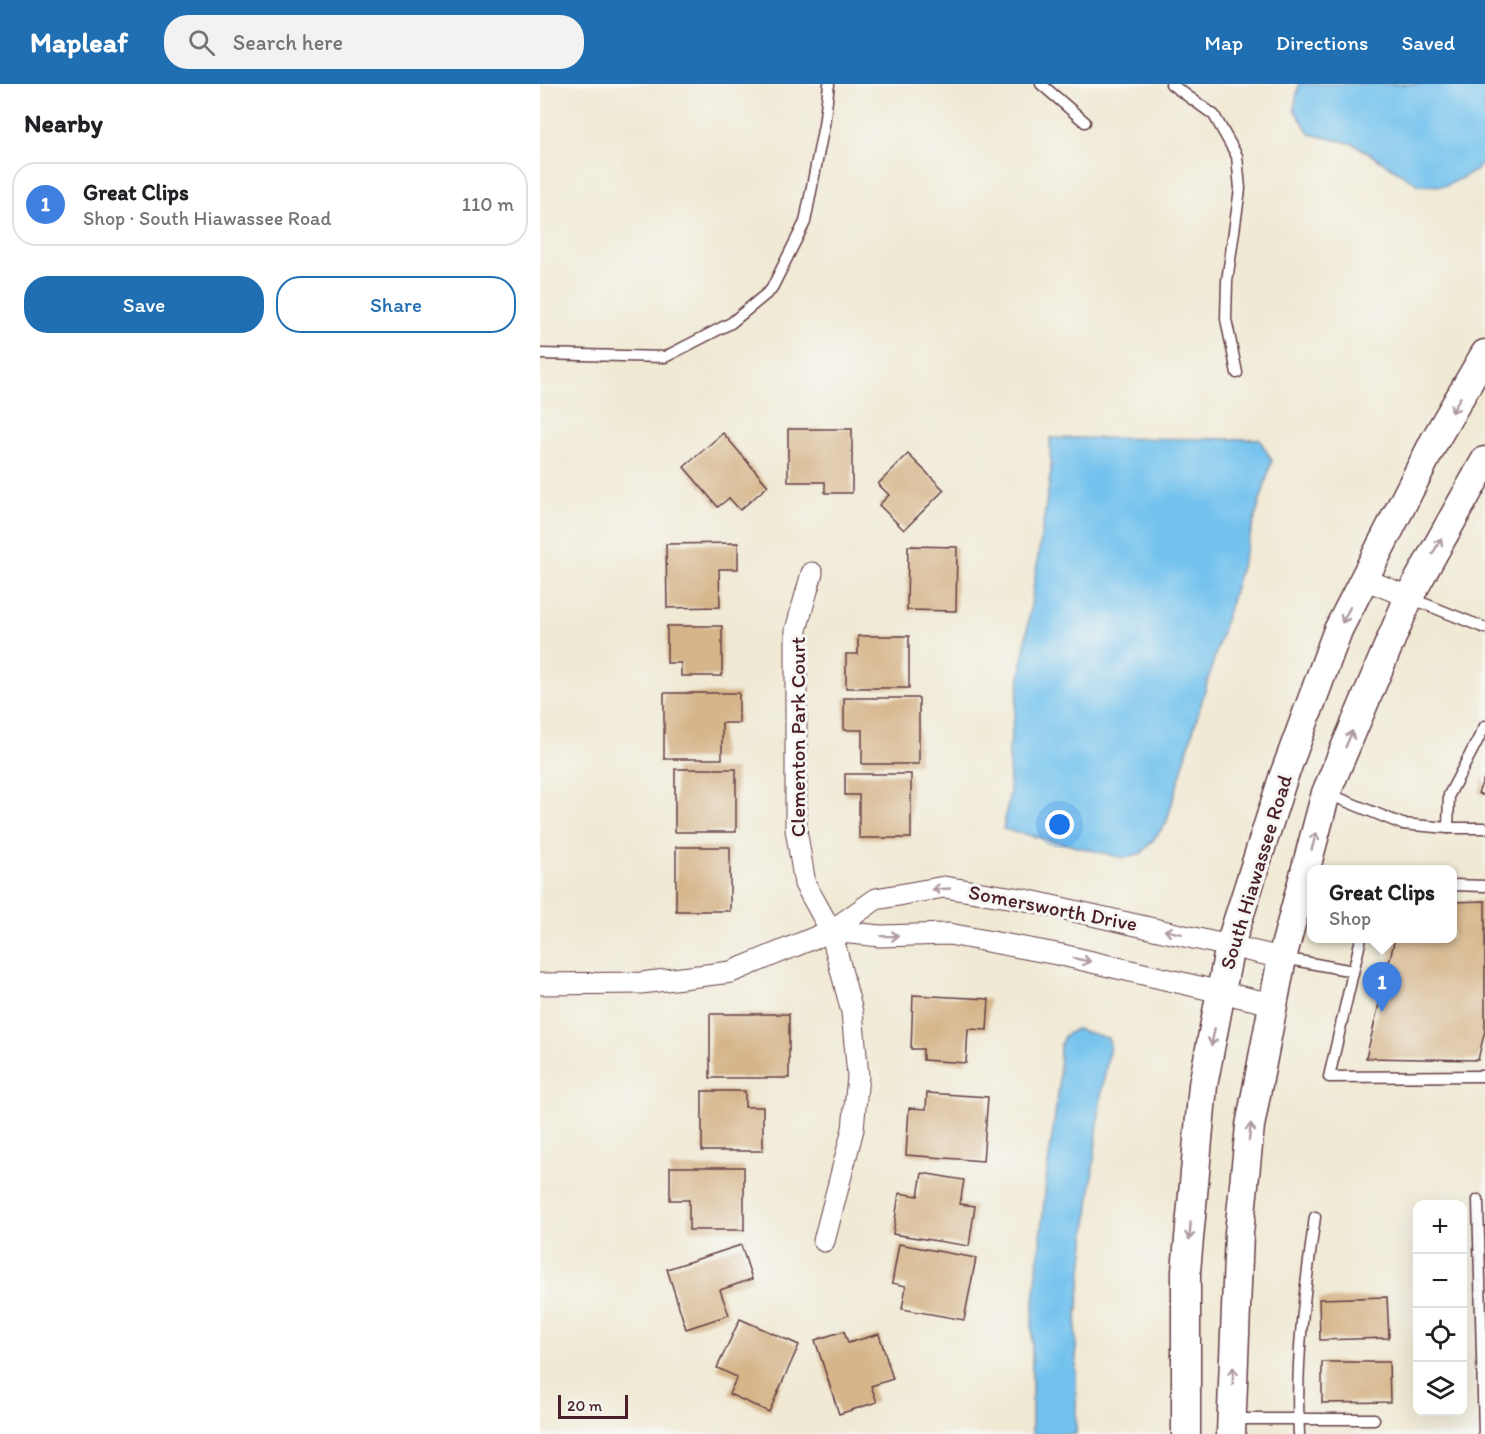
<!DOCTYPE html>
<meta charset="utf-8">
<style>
:root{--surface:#fff;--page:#f2f2f2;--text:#202124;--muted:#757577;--line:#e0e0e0;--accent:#1f6fb2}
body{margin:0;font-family:Itim,sans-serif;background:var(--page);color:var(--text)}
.controls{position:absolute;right:18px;bottom:18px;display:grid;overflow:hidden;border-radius:12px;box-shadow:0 6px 24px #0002}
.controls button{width:54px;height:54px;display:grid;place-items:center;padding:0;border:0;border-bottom:2px solid var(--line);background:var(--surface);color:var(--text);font:30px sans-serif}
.scale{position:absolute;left:18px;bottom:15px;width:70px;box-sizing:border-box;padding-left:6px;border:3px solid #4a1f2b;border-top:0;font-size:16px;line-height:21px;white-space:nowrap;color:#4a1f2b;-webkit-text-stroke:4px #f6f6f2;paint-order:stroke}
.you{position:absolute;left:520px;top:741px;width:21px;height:21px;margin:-15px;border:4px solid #fff;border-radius:50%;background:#1a73e8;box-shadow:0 0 0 9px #1a73e833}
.badge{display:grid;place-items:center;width:39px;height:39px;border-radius:50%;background:var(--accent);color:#fff;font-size:20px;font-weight:700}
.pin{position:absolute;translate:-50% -50px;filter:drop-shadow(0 2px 3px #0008)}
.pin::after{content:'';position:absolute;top:32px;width:21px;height:18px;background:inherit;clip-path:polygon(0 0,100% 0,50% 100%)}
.popup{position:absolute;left:767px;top:781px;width:150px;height:78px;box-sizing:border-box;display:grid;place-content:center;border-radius:12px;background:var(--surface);filter:drop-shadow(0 2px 4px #0005);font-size:20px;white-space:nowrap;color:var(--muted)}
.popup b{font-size:22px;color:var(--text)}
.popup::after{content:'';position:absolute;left:50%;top:100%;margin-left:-12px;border:12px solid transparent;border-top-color:var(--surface)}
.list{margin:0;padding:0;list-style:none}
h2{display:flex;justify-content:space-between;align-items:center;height:78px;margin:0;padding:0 24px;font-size:26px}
h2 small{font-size:20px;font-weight:400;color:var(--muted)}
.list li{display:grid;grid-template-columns:39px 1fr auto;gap:18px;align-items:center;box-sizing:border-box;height:84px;margin:0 12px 12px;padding:0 12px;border:2px solid var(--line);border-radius:24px}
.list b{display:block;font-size:22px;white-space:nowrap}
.list p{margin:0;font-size:20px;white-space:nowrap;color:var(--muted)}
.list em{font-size:20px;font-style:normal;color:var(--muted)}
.actions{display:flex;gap:12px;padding:18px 24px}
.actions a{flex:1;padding:14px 0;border:2px solid var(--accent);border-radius:24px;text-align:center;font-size:21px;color:var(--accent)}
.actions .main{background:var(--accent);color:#fff}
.icon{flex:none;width:33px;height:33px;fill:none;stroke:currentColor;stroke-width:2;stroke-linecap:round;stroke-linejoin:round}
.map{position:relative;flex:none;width:945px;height:1350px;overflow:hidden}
header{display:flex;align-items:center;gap:36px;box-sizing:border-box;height:84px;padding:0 30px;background:var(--accent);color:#fff}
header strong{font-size:28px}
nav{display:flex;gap:33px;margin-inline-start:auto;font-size:21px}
.search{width:420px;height:54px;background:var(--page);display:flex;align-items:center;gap:15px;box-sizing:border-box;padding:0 21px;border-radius:24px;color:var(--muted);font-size:22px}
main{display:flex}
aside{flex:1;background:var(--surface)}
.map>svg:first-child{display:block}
.water{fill:#73c2ee;stroke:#5e708c;stroke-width:1.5}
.building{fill:#d6b58a}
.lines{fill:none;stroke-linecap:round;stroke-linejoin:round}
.lane-casing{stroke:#633d44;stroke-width:13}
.street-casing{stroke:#633d44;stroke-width:23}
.secondary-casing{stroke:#633d44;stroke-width:31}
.lane{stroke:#fff;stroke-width:10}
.street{stroke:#fff;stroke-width:21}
.secondary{stroke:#fff;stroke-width:28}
.oneway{stroke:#ae9aa0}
.labels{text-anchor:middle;stroke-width:6;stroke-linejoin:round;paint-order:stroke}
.street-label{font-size:21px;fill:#4a1f2b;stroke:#f6f6f2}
</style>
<header>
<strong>Mapleaf</strong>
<div class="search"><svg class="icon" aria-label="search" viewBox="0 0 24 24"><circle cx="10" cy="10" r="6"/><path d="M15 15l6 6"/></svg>Search here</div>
<nav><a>Map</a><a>Directions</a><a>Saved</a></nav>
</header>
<main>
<aside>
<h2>Nearby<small></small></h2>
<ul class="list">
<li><span class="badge" style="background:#3f7fe0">1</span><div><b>Great Clips</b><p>Shop · South Hiawassee Road</p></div><em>110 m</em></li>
</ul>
<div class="actions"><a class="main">Save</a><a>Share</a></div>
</aside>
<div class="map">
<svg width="945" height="1350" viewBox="0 0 945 1350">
<rect width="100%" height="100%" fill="#f6f6f2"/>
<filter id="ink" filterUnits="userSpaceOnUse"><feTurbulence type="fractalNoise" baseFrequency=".0167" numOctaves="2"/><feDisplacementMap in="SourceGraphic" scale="12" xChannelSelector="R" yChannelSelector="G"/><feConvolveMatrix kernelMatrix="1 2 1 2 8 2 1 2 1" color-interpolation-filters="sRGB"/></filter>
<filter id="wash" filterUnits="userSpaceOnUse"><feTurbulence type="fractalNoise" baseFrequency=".008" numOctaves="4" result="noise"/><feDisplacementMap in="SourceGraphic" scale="24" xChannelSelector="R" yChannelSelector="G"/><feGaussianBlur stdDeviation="1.35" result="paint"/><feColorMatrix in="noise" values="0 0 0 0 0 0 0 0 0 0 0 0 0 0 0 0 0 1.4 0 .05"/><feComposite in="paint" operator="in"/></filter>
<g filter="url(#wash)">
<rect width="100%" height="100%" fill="#f0e9d4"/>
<g class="water">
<polygon points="759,0 945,0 945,75 937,86 906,102 879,101 814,60 770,50 754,25"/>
<polygon points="510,354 719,355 732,376 626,740 602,769 584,774 463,745 470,708 469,667 511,387"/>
<polygon points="536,945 568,954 570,961 561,1011 536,1241 536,1350 492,1350 492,1238 507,1088 519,1003 520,962 524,952"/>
</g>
<g id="blocks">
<g class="building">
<polygon points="248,345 312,345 312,409 285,409 285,398 248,398"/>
<polygon points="183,349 228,402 200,426 189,414 178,423 144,383"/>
<polygon points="368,370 404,406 364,446 339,421 349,411 338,400"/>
<polygon points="198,459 198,485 179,485 180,523 127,524 126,460"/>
<polygon points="368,462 417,463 416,527 367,526"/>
<polygon points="127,542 182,542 182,592 141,592 141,579 127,579"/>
<polygon points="318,552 369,552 369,604 306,604 306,570 318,570"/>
<polygon points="124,609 199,609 199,639 182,639 182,675 124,675"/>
<polygon points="304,614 379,614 379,680 322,680 322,646 304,646"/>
<rect x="135" y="685" width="61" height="63"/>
<polygon points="305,690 371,690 371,754 319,754 319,711 305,711"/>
<polygon points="945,692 945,712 938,709"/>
<rect x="136" y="763" width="54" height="64"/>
<polygon points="945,817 945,946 938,976 826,974 855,854 912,854 912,818"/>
<polygon points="373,911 449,915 447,946 428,945 426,979 383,976 383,965 371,965"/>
<rect x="170" y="930" width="79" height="64"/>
<polygon points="162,1007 205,1007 205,1023 223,1023 223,1067 162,1067"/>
<polygon points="387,1009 448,1013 443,1077 366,1071 369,1024 386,1025"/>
<polygon points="130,1083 204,1083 204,1146 149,1146 149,1116 130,1116"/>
<polygon points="382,1089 424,1096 420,1120 435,1122 429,1162 353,1150 359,1109 378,1112"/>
<polygon points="359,1160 436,1174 424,1236 362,1225 366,1202 352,1199"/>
<polygon points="201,1161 212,1195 180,1206 189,1231 146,1245 127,1185"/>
<polygon points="847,1213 849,1254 780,1256 779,1215"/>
<polygon points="200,1235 259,1261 229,1328 189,1310 197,1293 177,1284"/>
<polygon points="304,1247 308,1259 339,1250 353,1295 331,1302 337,1318 299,1330 275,1256"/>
<polygon points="782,1278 849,1278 850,1318 782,1319"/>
</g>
</g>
</g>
<g filter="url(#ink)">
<use href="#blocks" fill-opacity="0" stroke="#633d44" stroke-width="1.5"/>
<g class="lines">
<defs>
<g id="lane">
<polyline points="501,0 545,38"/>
<polyline points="631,0 674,31 697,72 700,105 687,197 686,235 697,289"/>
<polyline points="0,270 125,273 191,239 231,206 265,138 284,41 289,0"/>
<polyline points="870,514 945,544"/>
<polyline points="786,709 862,740 908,744 909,711 945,642"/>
<polyline points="908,744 945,744"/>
<polyline points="912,801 945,802"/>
<polyline points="821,854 789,993 945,992"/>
<polyline points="743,874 813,887"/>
<polyline points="938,1116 944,1350"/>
<polyline points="691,1335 834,1335"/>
<path d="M759 1350C755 1277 765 1204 775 1133"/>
</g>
<g id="street">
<polyline points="272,489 256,546 256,745 265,800 291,847 312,928 318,992 313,1045 284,1157"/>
<polyline points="824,495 869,513"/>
<polyline points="291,847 340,852 409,850 522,871 732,920"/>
<polyline points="0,900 101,899 191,888 291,847 336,815 404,803 481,815 742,874"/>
</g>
<g id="secondary">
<polyline points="646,1350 646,1187 663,1001 690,861 743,694 798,546 895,356 945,270"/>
<polyline points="691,1350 699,1149 710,1042 742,874 786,709 869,513 945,377"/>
</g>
</defs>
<use href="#lane" class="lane-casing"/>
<use href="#street" class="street-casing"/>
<use href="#secondary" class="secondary-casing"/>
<use href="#lane" class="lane"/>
<use href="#street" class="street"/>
<use href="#secondary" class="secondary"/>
</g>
<defs><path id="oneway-shaft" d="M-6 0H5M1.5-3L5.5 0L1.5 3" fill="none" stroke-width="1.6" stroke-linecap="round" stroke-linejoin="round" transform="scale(1.5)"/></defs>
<g class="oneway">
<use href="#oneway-shaft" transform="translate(916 321) rotate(120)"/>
<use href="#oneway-shaft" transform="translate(897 462) rotate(-61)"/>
<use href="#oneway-shaft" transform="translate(806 531) rotate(117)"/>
<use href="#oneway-shaft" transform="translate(809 655) rotate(-67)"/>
<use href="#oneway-shaft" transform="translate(774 757) rotate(-75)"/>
<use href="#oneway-shaft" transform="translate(401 805) rotate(177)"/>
<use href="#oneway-shaft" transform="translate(633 848) rotate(-168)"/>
<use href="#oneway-shaft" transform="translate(350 852) rotate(-1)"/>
<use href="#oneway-shaft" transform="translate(542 876) rotate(13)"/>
<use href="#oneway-shaft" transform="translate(673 953) rotate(101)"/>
<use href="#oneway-shaft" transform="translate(710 1048) rotate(-83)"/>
<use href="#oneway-shaft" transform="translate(650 1147) rotate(95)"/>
<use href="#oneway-shaft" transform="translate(693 1292) rotate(-88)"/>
</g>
</g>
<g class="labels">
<g class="street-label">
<text transform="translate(258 653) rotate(-90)" y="7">Clementon Park Court</text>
<text transform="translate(716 788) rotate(-73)" y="7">South Hiawassee Road</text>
<text transform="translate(513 824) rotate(11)" y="7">Somersworth Drive</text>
</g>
</g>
</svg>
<div class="controls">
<button>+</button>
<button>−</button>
<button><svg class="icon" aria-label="locate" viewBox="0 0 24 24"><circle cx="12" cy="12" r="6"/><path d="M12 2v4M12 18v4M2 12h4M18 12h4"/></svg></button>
<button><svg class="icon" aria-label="layers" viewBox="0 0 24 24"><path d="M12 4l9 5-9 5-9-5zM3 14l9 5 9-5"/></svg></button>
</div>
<div class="scale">20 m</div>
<div class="you"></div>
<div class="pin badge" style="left:842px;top:928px;background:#3f7fe0">1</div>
<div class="popup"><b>Great Clips</b>Shop</div>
</div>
</main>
